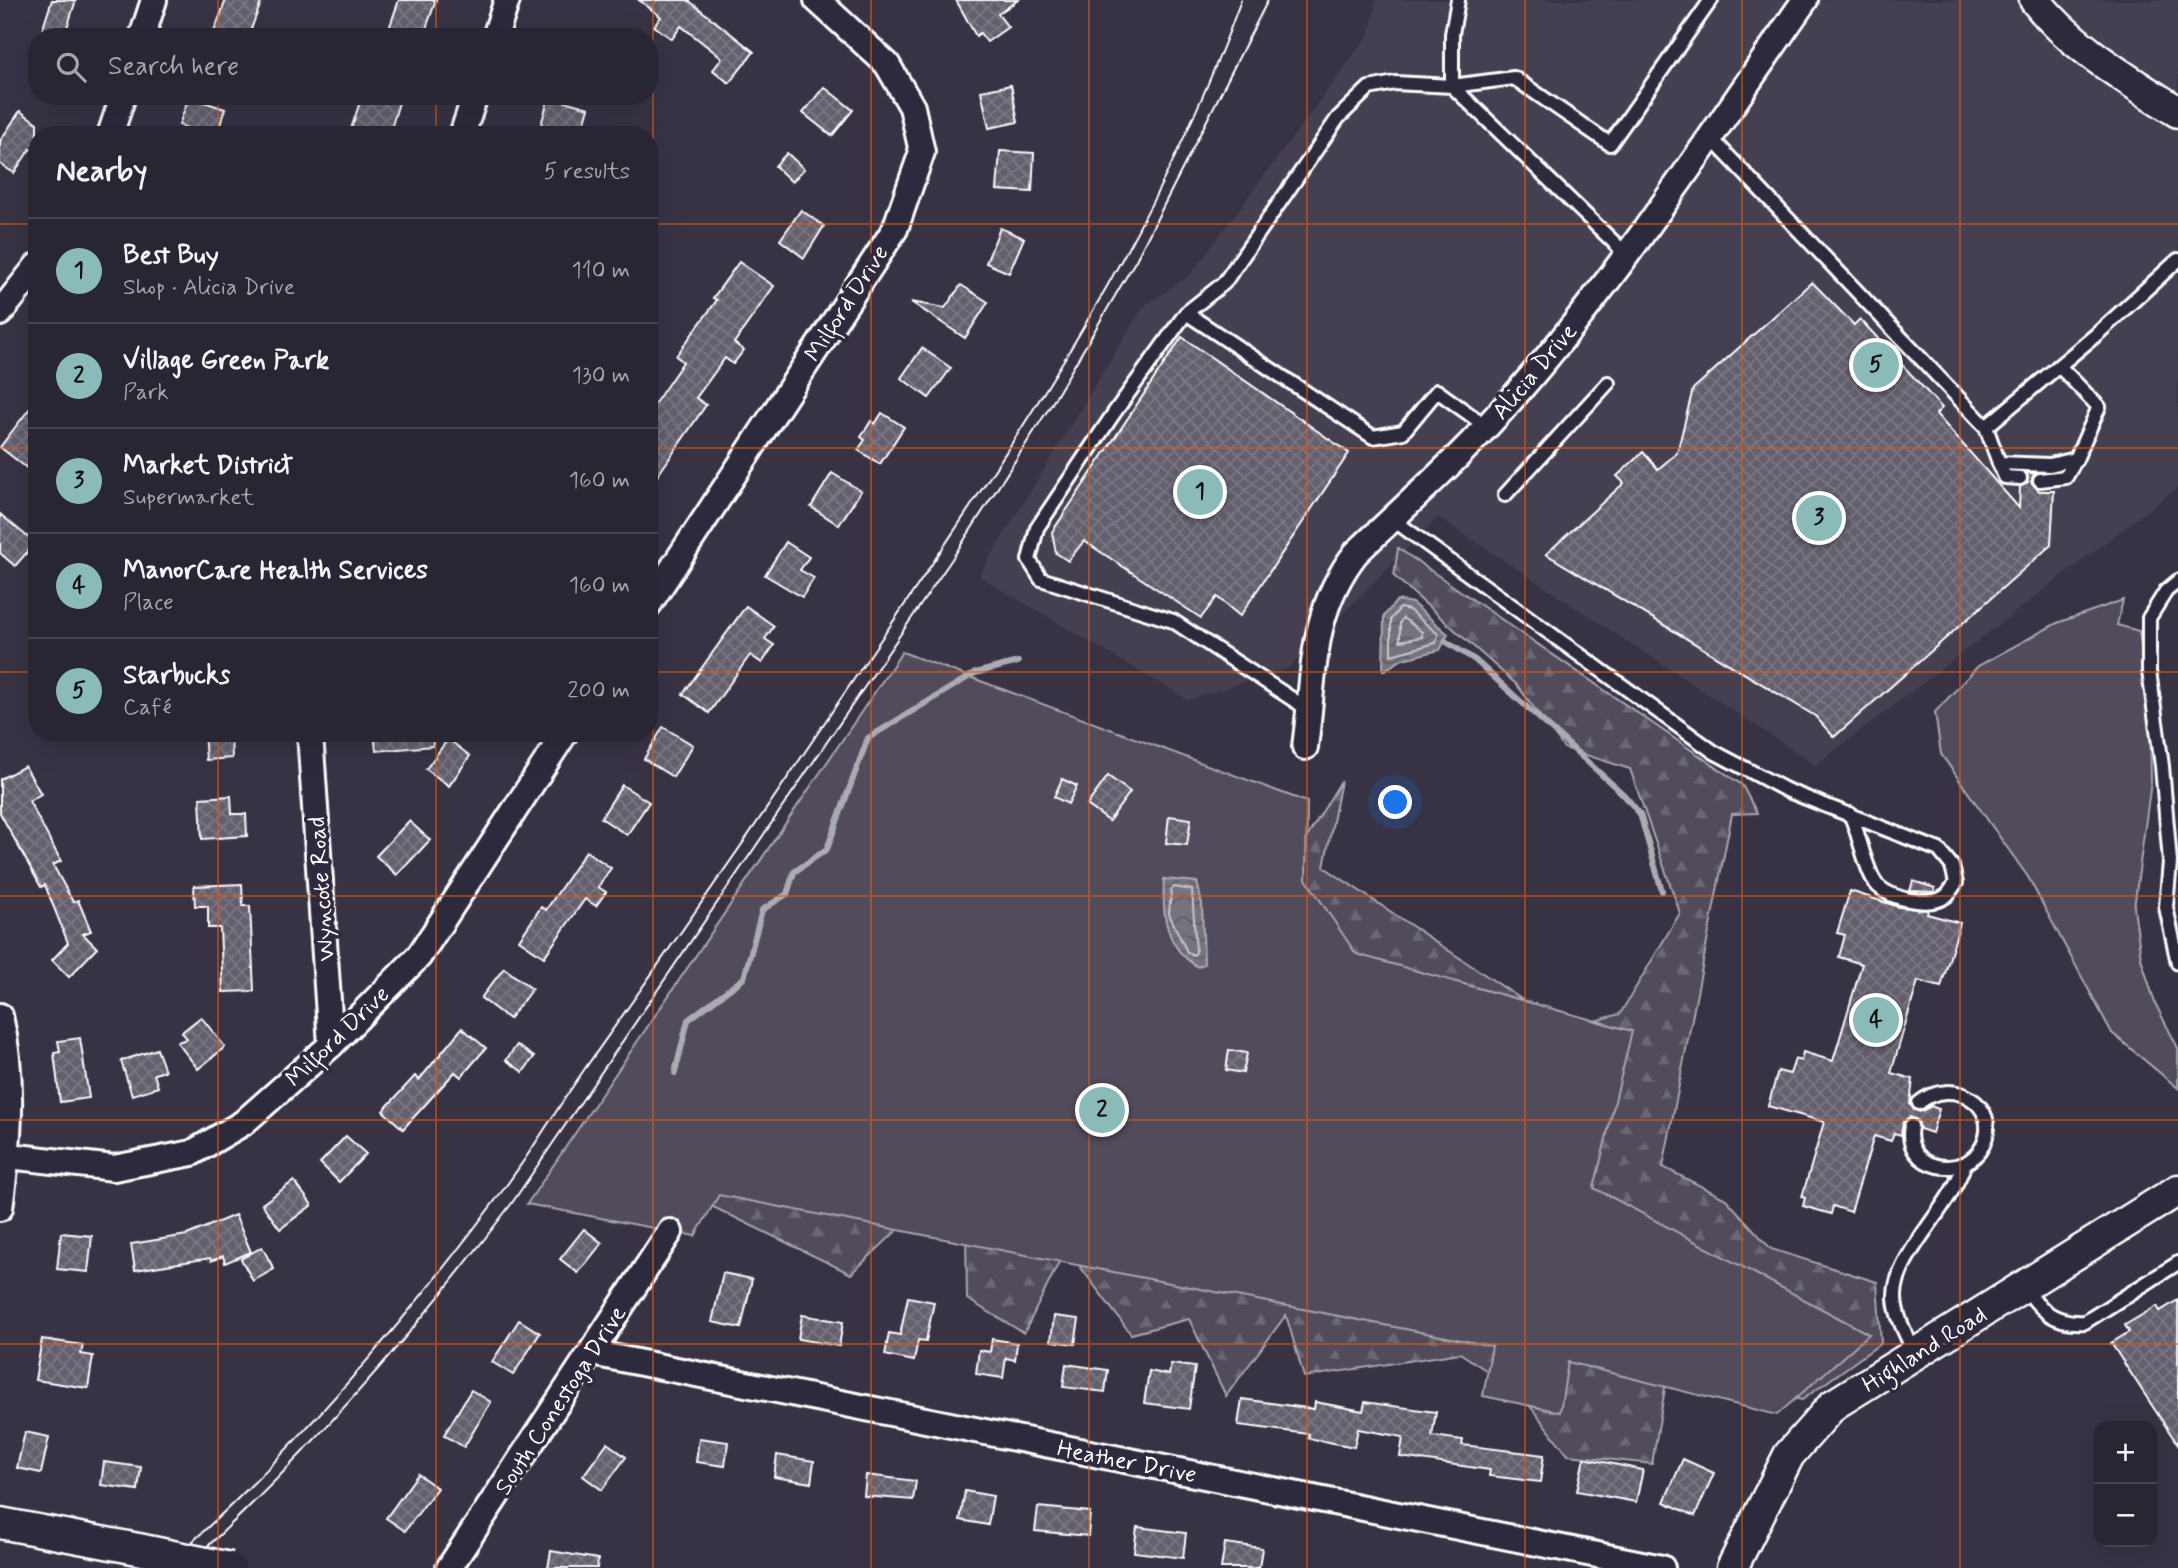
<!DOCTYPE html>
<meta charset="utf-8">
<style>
:root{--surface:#292634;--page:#312e3c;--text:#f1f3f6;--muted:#a5a5ac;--line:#45434f;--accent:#8bbbb9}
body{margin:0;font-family:Mynerve,sans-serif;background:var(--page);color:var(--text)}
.controls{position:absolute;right:21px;bottom:21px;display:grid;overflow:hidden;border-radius:14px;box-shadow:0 7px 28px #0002}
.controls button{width:63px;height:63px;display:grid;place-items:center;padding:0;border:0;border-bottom:2px solid var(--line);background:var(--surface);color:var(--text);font:35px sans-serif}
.you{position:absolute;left:1396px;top:803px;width:24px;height:24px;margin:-18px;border:5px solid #fff;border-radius:50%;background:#1a73e8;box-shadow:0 0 0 10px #1a73e833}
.badge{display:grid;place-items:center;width:46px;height:46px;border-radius:50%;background:var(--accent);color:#111;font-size:23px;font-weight:700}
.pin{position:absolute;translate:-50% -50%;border:4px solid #fff;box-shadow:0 2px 7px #0006}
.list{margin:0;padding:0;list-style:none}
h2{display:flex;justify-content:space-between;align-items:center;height:91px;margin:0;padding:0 28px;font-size:30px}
h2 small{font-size:23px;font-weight:400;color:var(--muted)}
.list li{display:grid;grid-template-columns:46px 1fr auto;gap:21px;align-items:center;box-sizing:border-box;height:105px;padding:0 28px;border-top:2px solid var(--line)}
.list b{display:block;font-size:26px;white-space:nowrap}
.list p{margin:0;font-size:23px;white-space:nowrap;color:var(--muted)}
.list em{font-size:23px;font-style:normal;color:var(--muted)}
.icon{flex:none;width:38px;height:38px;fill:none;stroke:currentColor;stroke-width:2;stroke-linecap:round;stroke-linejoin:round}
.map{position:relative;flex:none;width:2178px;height:1568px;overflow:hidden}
.search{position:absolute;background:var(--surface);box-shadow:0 7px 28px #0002;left:28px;top:28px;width:630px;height:77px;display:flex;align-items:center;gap:18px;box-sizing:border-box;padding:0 24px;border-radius:28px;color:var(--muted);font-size:26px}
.panel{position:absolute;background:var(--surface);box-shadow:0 7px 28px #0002;left:28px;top:126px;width:630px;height:616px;border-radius:28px}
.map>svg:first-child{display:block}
.built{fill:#444051}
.forest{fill:url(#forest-firs);stroke:#a8a6ae;stroke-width:2}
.park{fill:#514c5c;stroke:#a8a6ae;stroke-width:2}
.water{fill:url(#water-waves);stroke:#adabb2;stroke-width:2}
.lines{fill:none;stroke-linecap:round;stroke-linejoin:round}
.shore{stroke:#c8c7cc;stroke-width:2}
.stream{stroke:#adabb2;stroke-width:6}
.building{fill:url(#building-cross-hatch);stroke:#fff;stroke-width:2}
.service-casing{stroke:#fff;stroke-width:18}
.minor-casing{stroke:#fff;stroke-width:30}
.tertiary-casing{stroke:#fff;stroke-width:35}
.service{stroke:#2f2a3d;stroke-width:12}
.minor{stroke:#2f2a3d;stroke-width:24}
.tertiary{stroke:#2f2a3d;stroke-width:30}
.tram{stroke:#fff;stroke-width:2}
.tertiary-bridge-casing{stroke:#fff;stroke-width:35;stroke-linecap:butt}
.tertiary-bridge{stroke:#2f2a3d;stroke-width:30}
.grid{fill:none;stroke:#e8590c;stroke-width:2;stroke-opacity:0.55}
.labels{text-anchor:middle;stroke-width:7;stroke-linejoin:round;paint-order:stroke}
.street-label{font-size:24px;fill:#fff;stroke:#2f2a3d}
</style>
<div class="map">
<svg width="2178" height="1568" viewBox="0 0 2178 1568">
<defs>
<pattern id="forest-firs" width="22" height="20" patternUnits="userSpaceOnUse" patternTransform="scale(1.75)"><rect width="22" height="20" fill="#514c5c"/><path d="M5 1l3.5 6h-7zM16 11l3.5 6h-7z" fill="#6b6774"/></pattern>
<pattern id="water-waves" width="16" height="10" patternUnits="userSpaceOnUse" patternTransform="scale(1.75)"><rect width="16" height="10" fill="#76737f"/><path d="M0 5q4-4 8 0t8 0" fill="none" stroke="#5f5e63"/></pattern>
<pattern id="building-cross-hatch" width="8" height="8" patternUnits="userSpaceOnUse" patternTransform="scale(1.75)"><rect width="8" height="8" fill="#635f6d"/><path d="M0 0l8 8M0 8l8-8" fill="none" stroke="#7a7783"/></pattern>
</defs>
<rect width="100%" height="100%" fill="#373345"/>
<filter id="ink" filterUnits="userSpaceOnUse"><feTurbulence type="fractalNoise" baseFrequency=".0143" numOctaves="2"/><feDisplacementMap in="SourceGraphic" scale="14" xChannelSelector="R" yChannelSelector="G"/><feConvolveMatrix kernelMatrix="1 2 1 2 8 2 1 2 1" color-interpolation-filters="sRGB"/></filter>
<g filter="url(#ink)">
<polygon class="built" points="1376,0 2178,0 2178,487 1816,765 1438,517 1289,668 1188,700 979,576 1143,307 1191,274 1370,33"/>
<polygon class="forest" points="1398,548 1742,785 1757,813 1732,814 1663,1167 1726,1199 1771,1249 1877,1282 1881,1343 1802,1400 1668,1371 1652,1464 1568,1455 1519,1392 1460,1353 1304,1377 1286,1315 1226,1396 1189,1319 1131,1334 1066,1248 1024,1333 967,1299 966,1234 908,1220 851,1274 701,1201 1310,904 1298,852 1341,781 1324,867 1566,1029 1620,1014 1680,913 1630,769 1564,748 1517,685 1394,576"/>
<g class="park">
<polygon points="2123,600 2117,625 2139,631 2150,722 2151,782 2134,908 2141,958 2155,1003 2178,1048 2178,1088 2112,1033 2028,877 1941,754 1935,712 1978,666 2057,623"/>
<polygon points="902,652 1307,802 1306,879 1356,954 1632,1031 1594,1188 1869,1334 1777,1415 1568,1362 1560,1412 1483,1396 1492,1346 719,1195 695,1236 527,1204"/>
</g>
<g class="water">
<polygon points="1397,600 1412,603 1448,634 1440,650 1403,659 1383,671 1384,616"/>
<path d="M1164 879 1197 882 1202 904 1204 964 1198 967C1165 948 1162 914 1164 879Z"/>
</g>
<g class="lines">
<g class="shore">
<polygon points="1400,608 1409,610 1438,634 1436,643 1391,655 1391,619"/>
<polygon points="1403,618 1422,632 1422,637 1400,641 1400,622"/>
<polygon points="1174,887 1192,890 1196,952 1194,955 1187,952 1169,914 1171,890"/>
</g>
<g class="stream">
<polyline points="1445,641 1475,660 1624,795 1640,814 1662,891"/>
<polyline points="675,1073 688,1020 744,978 762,910 787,894 794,872 827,849 868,738 975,673 1018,662"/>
</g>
</g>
<g class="building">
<polygon points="52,0 76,0 64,37 40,37"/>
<polygon points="226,0 262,0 248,37 212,37"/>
<polygon points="399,0 436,0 423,37 411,37 389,29"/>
<polygon points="639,0 688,0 754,52 729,83 713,70 722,58 681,26 672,39 654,26 661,17"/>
<polygon points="956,0 1018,0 998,14 1008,27 987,42 980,33 976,36"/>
<polygon points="1011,85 1018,122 989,128 981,91"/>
<polygon points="824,87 853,110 832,136 803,113"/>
<polygon points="362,96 401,96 389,135 349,135"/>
<polygon points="189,97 225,109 217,135 188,135 190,129 179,125"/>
<polygon points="549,97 589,108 581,135 538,135"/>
<polygon points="20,111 37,123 37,153 30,149 14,173 0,164 0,141"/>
<polygon points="1000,151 1034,153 1032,192 997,190"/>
<polygon points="787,153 804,169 792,182 775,166"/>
<polygon points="801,210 824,226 804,258 780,240"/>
<polygon points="1000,228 1024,238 1009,273 986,263"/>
<polygon points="739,262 774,286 734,343 744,350 733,364 725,358 696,398 706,405 649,488 649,412 683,362 676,356 717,300 713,298"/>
<polygon points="1812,282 1854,325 1860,319 1942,408 1936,414 2019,508 2020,487 2028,482 2027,473 2035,473 2031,482 2039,491 2054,491 2051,545 1834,737 1815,716 1546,554 1624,483 1617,476 1643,452 1658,469 1677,453 1693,389"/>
<polygon points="961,285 988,302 965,338 911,302 945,308"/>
<polygon points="1182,337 1349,453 1240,616 1217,597 1201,618 1084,541 1068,561 1056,553 1052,532"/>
<polygon points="922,348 951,368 929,398 901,378"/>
<polygon points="37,399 37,476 0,447"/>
<polygon points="882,413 904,427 880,464 858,450 865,440 861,437 871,421 875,424"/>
<polygon points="832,473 861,491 839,525 811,507"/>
<polygon points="0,514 35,543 15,566 0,553"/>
<polygon points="786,542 809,557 800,570 814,578 802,597 765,575"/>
<polygon points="746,606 774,626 765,639 774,645 762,663 750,655 709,713 683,694"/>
<polygon points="663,727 693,745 673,777 644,759"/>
<polygon points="204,733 231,733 232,758 206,760"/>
<polygon points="374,733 433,733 433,746 376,751"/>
<polygon points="448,739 470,756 449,786 426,769"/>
<polygon points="25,766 41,794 29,801 61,861 53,865 73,902 78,900 91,931 83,934 97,948 69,977 52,960 68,943 45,885 41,887 0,813 0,779"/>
<polygon points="1108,776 1130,792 1109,821 1087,805"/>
<polygon points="1062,779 1077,786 1068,804 1054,797"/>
<polygon points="622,785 649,802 627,835 601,818"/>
<polygon points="231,796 232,814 246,814 247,836 202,839 200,798"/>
<polygon points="1169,816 1191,819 1187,845 1166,843"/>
<polygon points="409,821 430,840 397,875 376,856"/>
<polygon points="586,851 611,868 598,887 606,892 596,906 585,899 544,957 519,940 541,907 546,910"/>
<polygon points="1913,881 1935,888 1934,892 1910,891"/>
<polygon points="242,884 243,906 250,906 254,991 223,992 220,928 208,928 208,906 195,906 194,886"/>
<polygon points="1850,891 1899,907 1928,910 1927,914 1960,923 1941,987 1918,981 1891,1073 1913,1079 1910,1104 1914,1110 1920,1112 1931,1106 1939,1109 1932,1133 1920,1129 1918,1121 1910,1117 1903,1122 1901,1135 1894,1133 1891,1141 1874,1136 1851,1212 1833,1206 1831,1214 1803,1206 1805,1198 1802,1197 1824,1122 1768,1106 1778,1071 1790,1074 1795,1059 1801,1061 1803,1052 1833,1061 1862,964 1839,957 1845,935 1837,933"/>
<polygon points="504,968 532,989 509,1019 481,998"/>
<polygon points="201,1017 225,1047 198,1069 177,1042 187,1039 182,1032"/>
<polygon points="462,1028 486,1048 461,1077 455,1072 403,1129 383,1111 415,1076 419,1080"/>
<polygon points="80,1038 89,1098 60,1102 54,1053 60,1052 58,1041"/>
<polygon points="517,1045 534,1057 523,1072 506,1060"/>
<polygon points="157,1049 165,1071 154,1074 158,1087 132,1095 121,1061"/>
<polygon points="1229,1050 1247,1053 1243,1073 1226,1070"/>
<polygon points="346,1136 366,1154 339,1182 320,1163"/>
<polygon points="294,1181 312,1205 280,1229 262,1204"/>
<polygon points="235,1215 251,1252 225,1263 223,1256 211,1261 210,1258 135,1270 131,1244 187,1235"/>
<polygon points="584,1229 602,1243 578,1273 560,1259"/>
<polygon points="61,1233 92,1236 88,1272 57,1269"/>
<polygon points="262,1247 274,1269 253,1281 241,1259"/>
<polygon points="723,1273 752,1279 741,1328 712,1322"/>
<polygon points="908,1297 934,1302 926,1341 918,1340 914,1361 885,1355 889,1333 900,1335"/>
<polygon points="2178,1300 2178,1445 2111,1343 2129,1332 2125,1325 2157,1306 2160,1311"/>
<polygon points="802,1315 843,1322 839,1346 798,1339"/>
<polygon points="1054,1316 1079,1319 1075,1344 1051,1341"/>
<polygon points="519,1320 540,1333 513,1375 492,1362"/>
<polygon points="42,1339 83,1345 81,1354 93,1356 88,1388 35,1380"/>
<polygon points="992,1339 1017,1343 1015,1360 1006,1358 1003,1378 976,1374 979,1350 990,1352"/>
<polygon points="1066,1364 1108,1370 1105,1392 1063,1387"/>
<polygon points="1171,1364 1195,1367 1189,1409 1144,1403 1149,1371 1169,1375"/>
<polygon points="471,1390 491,1402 464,1447 444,1435"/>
<polygon points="1242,1399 1314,1409 1315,1402 1363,1411 1365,1402 1436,1412 1432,1436 1463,1440 1462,1445 1544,1455 1540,1482 1489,1476 1490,1470 1400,1457 1403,1437 1358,1429 1354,1447 1308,1438 1309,1434 1238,1425"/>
<polygon points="25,1432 49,1437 41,1473 17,1468"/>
<polygon points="699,1438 728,1442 725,1466 696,1462"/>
<polygon points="607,1443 626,1457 602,1490 583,1476"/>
<polygon points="777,1455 814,1461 811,1483 774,1477"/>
<polygon points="1584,1458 1643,1470 1636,1502 1577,1491"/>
<polygon points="1683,1459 1714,1473 1695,1516 1664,1502"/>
<polygon points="104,1462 141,1467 138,1490 101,1485"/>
<polygon points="418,1474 437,1488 405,1531 386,1518"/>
<polygon points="866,1475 916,1481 913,1500 864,1496"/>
<polygon points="965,1491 993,1496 988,1525 960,1520"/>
<polygon points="1038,1507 1090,1512 1088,1536 1035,1531"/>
<polygon points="1137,1527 1186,1533 1183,1558 1134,1552"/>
<polygon points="1225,1543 1262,1548 1259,1568 1221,1568"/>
<polygon points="551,1551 598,1559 597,1568 548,1568"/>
</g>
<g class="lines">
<defs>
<g id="service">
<polyline points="1458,0 1452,34 1452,86 1514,78 1610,144 1711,0"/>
<polyline points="1711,138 1986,427 2097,334 2178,260"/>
<polyline points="1186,313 1224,283 1338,118 1369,88 1395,83 1452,86 1626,254"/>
<polyline points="1986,427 1999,463 2050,465 2076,459 2099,407 2059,366"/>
<polyline points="1999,463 2005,477 2020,478"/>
<polyline points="2040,480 2066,477 2076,459"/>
<polyline points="1505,495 1608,383"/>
<path d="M1392 519 1714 752 1786 790 1939 850 1952 866 1956 883C1953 886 1950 893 1946 896 1930 908 1892 899 1878 886 1866 874 1859 832 1850 814"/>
<polyline points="2178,581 2166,591 2149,618 2149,671 2162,766 2170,862 2166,907 2178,963"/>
<polyline points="1309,710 1173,621 1041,579 1029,560 1037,528 1114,413 1186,313 1373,437 1403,432 1437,391 1487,427"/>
<path d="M1911 1126C1902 1170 1965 1182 1983 1145 2002 1105 1952 1075 1919 1103"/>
<path d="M2024 1286C2041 1311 2054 1324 2085 1322L2178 1263"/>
<path d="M1915 1354C1907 1336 1896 1318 1895 1298 1893 1257 1951 1208 1964 1165"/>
</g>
<g id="minor">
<polyline points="142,37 154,0"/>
<polyline points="495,37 507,0"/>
<polyline points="110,135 123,96"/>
<polyline points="462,135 475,96"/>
<polyline points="0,313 37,266"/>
<polyline points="649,604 895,229 922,152 912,107 887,64 817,0"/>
<polyline points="310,733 331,1045"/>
<path d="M1305 747C1315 675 1309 613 1356 553 1411 501 1468 450 1517 393 1624 270 1712 133 1805 0"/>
<path d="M0 1016C15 1080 9 1144 0 1208"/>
<polyline points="0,1155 114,1168 192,1153 243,1123 331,1045 419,956 565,733"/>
<polyline points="592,1353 1662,1568"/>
<polyline points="449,1568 670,1232"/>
</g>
<g id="tertiary">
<path d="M2035 0C2071 47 2129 80 2178 112"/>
<polyline points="0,1523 138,1549"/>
<polyline points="1732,1568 1789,1455 1833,1405 2178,1190"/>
</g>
</defs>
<use href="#service" class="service-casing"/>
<use href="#minor" class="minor-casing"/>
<use href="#tertiary" class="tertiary-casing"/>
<use href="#service" class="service"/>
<use href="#minor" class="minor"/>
<use href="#tertiary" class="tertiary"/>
<g class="tram">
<path d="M163 1568C291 1456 402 1326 503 1190 532 1151 556 1110 584 1070 663 958 743 845 819 731 976 497 1145 267 1241 0"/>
<path d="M184 1568C306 1458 414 1333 512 1203L952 559 1051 405 1136 260 1268 0"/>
</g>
<defs>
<polyline id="tertiary-bridge" points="138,1549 230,1568"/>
</defs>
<use href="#tertiary-bridge" class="tertiary-bridge-casing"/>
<use href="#tertiary-bridge" class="tertiary-bridge"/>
</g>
</g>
<path class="grid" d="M218 0V37M436 0V37M653 0V1568M871 0V1568M1089 0V1568M1307 0V1568M1525 0V1568M1742 0V1568M1960 0V1568M218 96V135M436 96V135M0 224H37M649 224H2178M0 448H37M649 448H2178M0 672H37M649 672H2178M218 733V1568M436 733V1568M0 896H2178M0 1120H2178M0 1344H2178"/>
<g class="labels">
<g class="street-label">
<text transform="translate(846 303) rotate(-57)" y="8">Milford Drive</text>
<text transform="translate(1534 371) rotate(-50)" y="8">Alicia Drive</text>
<text transform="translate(321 889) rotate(-94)" y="8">Wyncote Road</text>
<text transform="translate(337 1036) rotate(-44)" y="8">Milford Drive</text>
<text transform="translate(1924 1349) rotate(-32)" y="8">Highland Road</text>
<text transform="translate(560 1400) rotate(-57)" y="8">South Conestoga Drive</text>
<text transform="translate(1127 1461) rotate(11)" y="8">Heather Drive</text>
</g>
</g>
</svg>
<div class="controls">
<button>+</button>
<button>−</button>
</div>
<div class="you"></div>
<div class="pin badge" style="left:1200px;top:492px">1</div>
<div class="pin badge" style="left:1102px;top:1110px">2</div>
<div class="pin badge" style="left:1819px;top:518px">3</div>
<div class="pin badge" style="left:1876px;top:1020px">4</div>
<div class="pin badge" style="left:1876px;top:365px">5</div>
<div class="search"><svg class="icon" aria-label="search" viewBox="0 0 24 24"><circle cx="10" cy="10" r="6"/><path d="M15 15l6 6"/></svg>Search here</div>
<section class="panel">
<h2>Nearby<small>5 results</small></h2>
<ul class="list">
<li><span class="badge">1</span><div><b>Best Buy</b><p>Shop · Alicia Drive</p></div><em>110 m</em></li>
<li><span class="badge">2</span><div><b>Village Green Park</b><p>Park</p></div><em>130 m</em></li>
<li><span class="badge">3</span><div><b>Market District</b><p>Supermarket</p></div><em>160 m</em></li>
<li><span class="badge">4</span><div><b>ManorCare Health Services</b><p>Place</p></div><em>160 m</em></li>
<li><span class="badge">5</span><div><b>Starbucks</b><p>Café</p></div><em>200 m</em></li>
</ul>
</section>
</div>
